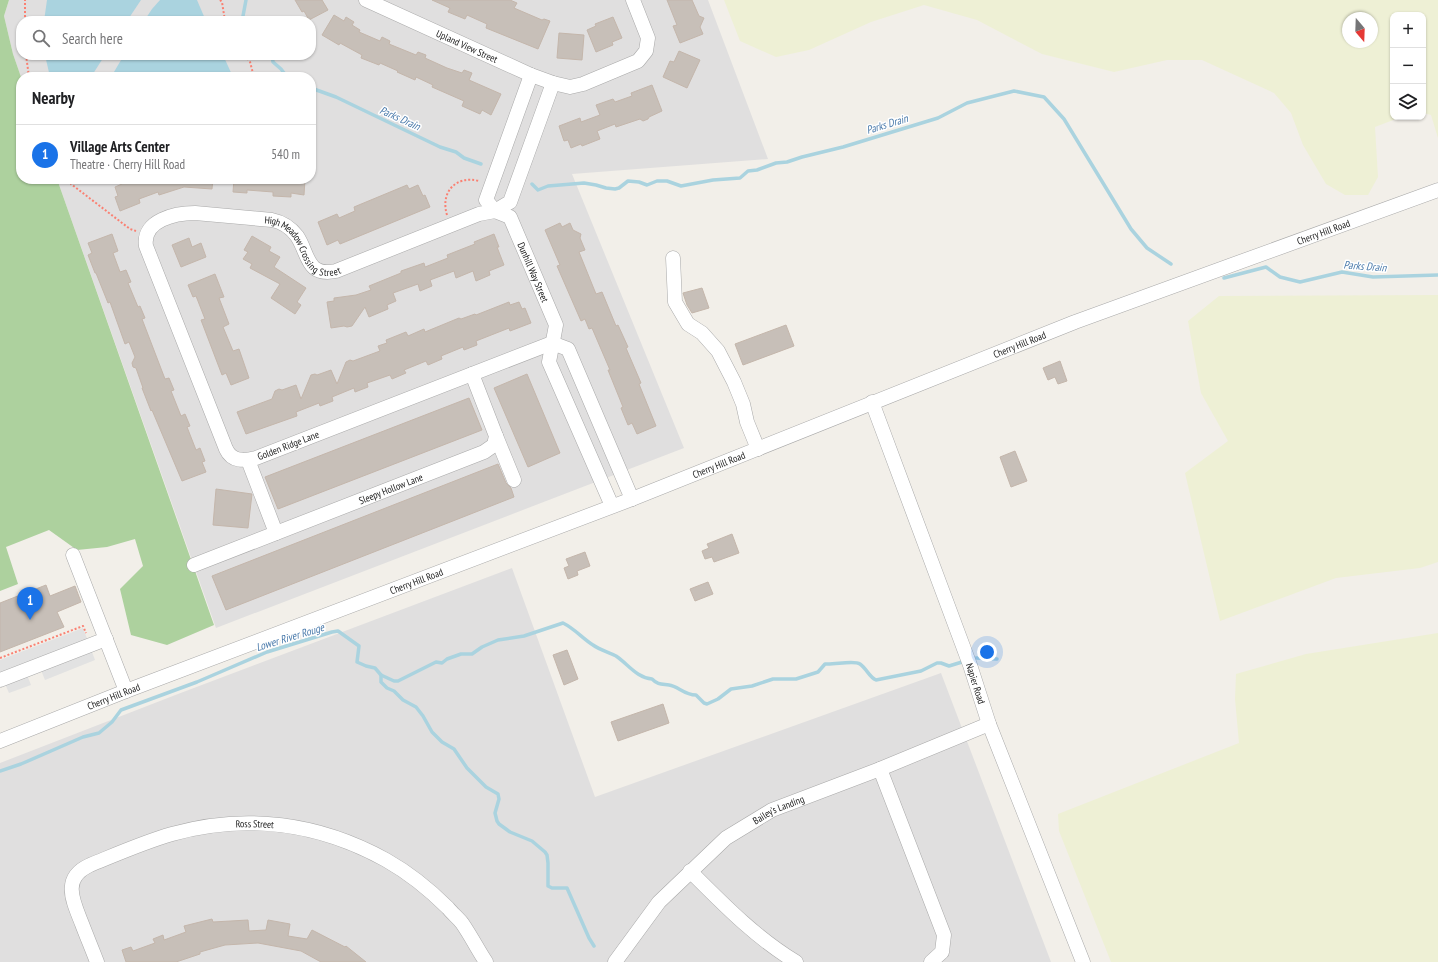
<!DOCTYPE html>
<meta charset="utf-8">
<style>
:root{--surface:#fff;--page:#f2f2f2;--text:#202124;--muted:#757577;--line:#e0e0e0;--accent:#1a73e8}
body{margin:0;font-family:"PT Sans Narrow",sans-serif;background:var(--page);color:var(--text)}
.controls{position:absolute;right:12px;top:12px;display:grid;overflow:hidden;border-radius:8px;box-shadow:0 1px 3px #0004}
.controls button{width:36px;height:36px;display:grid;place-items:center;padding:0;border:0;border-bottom:1px solid var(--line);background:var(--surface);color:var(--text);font:20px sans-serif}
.compass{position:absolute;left:1342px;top:12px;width:36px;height:36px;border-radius:50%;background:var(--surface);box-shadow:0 1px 3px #0004;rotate:161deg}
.you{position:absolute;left:987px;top:652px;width:14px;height:14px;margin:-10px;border:3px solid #fff;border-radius:50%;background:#1a73e8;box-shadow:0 0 0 6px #1a73e833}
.badge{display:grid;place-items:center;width:26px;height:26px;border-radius:50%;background:var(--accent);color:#fff;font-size:13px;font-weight:700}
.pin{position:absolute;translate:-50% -33px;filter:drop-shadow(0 1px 2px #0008)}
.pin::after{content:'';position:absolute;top:21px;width:14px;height:12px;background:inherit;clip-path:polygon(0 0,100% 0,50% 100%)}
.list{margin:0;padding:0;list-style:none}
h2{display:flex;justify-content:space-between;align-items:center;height:52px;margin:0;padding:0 16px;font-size:17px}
h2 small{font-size:13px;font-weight:400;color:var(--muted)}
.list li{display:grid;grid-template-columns:26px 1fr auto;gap:12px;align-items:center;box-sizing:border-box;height:60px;padding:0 16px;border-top:1px solid var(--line)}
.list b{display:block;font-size:15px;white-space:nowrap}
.list p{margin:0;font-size:13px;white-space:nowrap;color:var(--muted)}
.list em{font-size:13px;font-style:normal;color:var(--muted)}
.icon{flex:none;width:22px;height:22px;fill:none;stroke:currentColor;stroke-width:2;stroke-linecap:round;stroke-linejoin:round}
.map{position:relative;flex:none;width:1438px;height:962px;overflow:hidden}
.search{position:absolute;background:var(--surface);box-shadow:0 1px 3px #0004;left:16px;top:16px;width:300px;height:44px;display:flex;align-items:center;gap:10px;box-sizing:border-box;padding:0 14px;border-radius:16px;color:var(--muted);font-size:15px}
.panel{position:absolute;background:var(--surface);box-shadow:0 1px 3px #0004;left:16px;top:72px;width:300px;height:112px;border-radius:16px}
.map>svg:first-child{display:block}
.residential{fill:#e0dfdf;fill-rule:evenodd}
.farmland{fill:#eef0d5;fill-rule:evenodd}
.forest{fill:#add19e}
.parking{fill:#e2e2e2}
.water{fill:#aad3df}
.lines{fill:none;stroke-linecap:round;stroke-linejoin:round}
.stream{stroke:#aad3df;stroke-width:3.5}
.building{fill:#c7bfb8;stroke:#c4b6ab}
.minor-casing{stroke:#a9a9a9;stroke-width:15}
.path{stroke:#fa8072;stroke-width:2;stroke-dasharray:2 2;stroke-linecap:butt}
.minor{stroke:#fff;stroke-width:14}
.labels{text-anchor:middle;stroke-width:3;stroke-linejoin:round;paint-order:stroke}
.street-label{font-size:10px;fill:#222;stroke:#fff}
.water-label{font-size:11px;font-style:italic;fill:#4a7aab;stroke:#fff}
</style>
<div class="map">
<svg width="1438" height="962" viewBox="0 0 1438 962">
<rect width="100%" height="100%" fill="#f2efe9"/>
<g class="residential">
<path d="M9 0H708L768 159 572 174 684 448 216 628 57 179H311V77H21L13 54 4 16ZM21 21H311V55H21Z"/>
<polygon points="512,568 595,797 941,673 1051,962 0,962 0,763 178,694"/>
</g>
<g class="farmland">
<path d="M724 0H1438V138L1431 115 1423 113V15H1393V117H1401L1375 127 1378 177 1368 195H1345L1326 184 1303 145 1291 113 1274 93 1202 60H1167L1114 72 1042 54 977 20 924 5 871 22 809 50 776 57 740 41ZM1348 18H1372V42H1348Z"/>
<polygon points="1438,295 1438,562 1420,568 1336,578 1220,621 1185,473 1228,441 1201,393 1188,321 1219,296"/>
<polygon points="1438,633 1438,962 1111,962 1059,831 1058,814 1239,743 1235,699 1236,674 1306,654"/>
</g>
<polygon class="forest" points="0,0 9,0 4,16 13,54 21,77 21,179 57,179 214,625 167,645 131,635 120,589 143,566 135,539 107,547 77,550 49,530 6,547 18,584 0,591"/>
<polygon class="parking" points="83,628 95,660 45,680 39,665 25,670 31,685 9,693 3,679 0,680 0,660"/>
<g class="water">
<polygon points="47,0 141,0 127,21 44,21"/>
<polygon points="160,0 197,0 206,21 144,21 152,9"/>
<polygon points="45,55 105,55 91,77 50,77"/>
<polygon points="124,55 223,55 233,77 111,77"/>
</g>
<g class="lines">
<g class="stream">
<polyline points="244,21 243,16 246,0"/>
<polyline points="272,55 273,62 281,69 287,77"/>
<polyline points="311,88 336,97 440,147 456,152 464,158 481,164"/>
<polyline points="532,184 538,190 548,186 584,183 596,185 606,188 615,189 619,188 628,181 639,182 647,185 657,181 667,181 681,186 713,180 740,178 748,171 757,170 776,163 787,162 802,157 843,147 938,118 967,103 1014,91 1044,97 1064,119 1131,229 1147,248 1171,264"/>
<polyline points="1224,278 1266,267 1280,277 1300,282 1342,272 1373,277 1438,275"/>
<polyline points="976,658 997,659"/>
<path d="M381 675 394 681H398L436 662 442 663 447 659 461 654H472L482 647 498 640 524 636 563 623C575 629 582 638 593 645 600 650 608 652 616 656 628 664 637 678 652 679 658 685 661 684 669 685 678 686 684 695 696 695L704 703 707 704 718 699 731 689 752 686 773 679H796L818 672 825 664C834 665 854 660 860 664 867 669 869 677 876 680L921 671 937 663H941L949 666 962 662"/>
<polyline points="0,771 21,764 83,737 99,733 112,722 121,710 197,682 267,652 332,632 338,631 359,646 357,662 366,666 375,668 381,675 381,682 387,688 394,691 403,700 416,707 423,716 432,732 442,742 454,749 467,768 486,787 498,794 499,799 495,813 497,821 499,824 510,832 532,841 545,852 547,855 548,863 548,886 552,888 567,888 589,938 594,946"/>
</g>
</g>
<g class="building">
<polygon points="295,0 322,0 328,10 309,20 304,11 302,12"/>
<polygon points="432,0 510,0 517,3 514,8 542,20 544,19 550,21 538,49 486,28 487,24 467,15 465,19 448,12 450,8"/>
<polygon points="667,0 692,0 699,16 704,18 700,27 703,34 680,43 673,26 677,25"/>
<polygon points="334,15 344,21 346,17 354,22 352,25 360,30 359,32 380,41 382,37 390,41 389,44 416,55 418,52 426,55 425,58 447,68 462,73 464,70 472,73 469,80 501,94 491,115 482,110 480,114 462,106 464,101 432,87 433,85 416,77 415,80 397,72 398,71 380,63 379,65 361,58 362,55 340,43 339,45 322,35"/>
<polygon points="613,17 622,38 612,42 613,45 596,52 587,30 596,26 595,24"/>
<polygon points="559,33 584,35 582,60 557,58"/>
<polygon points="679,51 700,60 687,88 663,77 670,61 674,62"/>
<polygon points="652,85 662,111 649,117 648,119 643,121 640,119 616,127 615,124 597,131 600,139 582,146 581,144 571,148 568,140 564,141 559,126 580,118 581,122 600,115 596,105 613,99 615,102 632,96 631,93"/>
<polygon points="124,179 213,179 212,189 184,187 159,195 158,192 139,199 140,203 120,211 115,197 118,196 115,187 122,184"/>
<polygon points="234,179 305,179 304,195 291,193 291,197 273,196 273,192 247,190 247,193 233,192"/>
<polygon points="407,185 409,189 418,185 423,196 425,195 430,207 340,244 338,240 327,245 318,222 337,214 339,218 355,211 354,207"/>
<polygon points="560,223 562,227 570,223 573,230 581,234 580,238 585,250 579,252 596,294 602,292 616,326 618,325 628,347 626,348 641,383 639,384 656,426 637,434 632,423 628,425 621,408 623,407 608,370 610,370 592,328 589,329 585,319 581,321 557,266 560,265 545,230"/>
<polygon points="112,234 118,251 113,253 120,272 126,270 131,282 128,283 138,307 140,306 145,318 142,319 165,379 169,378 174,390 171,391 181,416 185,414 190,426 187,427 196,450 200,448 205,461 202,462 206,472 182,481 152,410 151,411 142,388 143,388 136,368 133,367 132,363 135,357 129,342 125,344 110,302 108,303 96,273 95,273 88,255 92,253 88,243"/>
<polygon points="494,234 499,247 497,247 504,265 489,271 490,275 476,281 473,271 456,278 454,271 430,280 432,286 420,291 418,284 393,293 396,301 387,305 388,309 369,317 365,307 352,326 347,327 344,326 331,328 327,302 334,301 334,298 356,295 371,290 369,286 401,273 401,271 424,263 425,267 448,258 447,255 475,244 474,242"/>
<polygon points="252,236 271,247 269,251 280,257 274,267 306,288 297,302 301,305 295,314 271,298 280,284 250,268 252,264 243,259 248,252 244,250"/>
<polygon points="189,238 192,247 201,243 206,257 181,267 172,245"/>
<polygon points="215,274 224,297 219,298 229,324 223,327 233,351 239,349 249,378 231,385 226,373 222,375 201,320 205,319 196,296 193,297 188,285"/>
<polygon points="702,288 709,308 692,313 687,305 683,293"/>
<polygon points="509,302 510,305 519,302 522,309 525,308 531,323 510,331 509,328 476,341 477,345 464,350 463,347 441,356 442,359 428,365 426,361 404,370 406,373 392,379 390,375 367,383 368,387 355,392 354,388 332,397 333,401 320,406 319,403 296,412 297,416 246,434 237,412 272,399 275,391 279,389 282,390 296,385 301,399 311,375 315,374 317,375 331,370 337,384 346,362 350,360 353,361 380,351 378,346 387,343 386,340 406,332 408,336 424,329 425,332 459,318 461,319 475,314 476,315"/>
<polygon points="786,325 794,346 743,365 735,344"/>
<polygon points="1060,361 1067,381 1058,384 1055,377 1048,380 1043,368"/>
<polygon points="527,374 560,453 528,467 494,388"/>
<polygon points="469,398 482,430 278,509 265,477"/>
<polygon points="1015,451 1027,481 1011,487 1000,457"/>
<polygon points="498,464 506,483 511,488 514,497 226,610 212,576"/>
<polygon points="216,489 252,494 248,528 213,525"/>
<polygon points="732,534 739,553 714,562 712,557 705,559 702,551 709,548 707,544"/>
<polygon points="585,552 590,566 577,571 578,575 568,579 564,568 569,566 566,559"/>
<polygon points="708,582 713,594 695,601 690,589"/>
<polygon points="46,585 50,596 75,586 81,602 57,612 64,627 0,652 0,603"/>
<polygon points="567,650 578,679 564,685 553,655"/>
<polygon points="663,704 669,723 618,741 611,722"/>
<polygon points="212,919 213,922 248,920 249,931 266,930 268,920 290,924 288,936 307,939 312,930 345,947 346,946 366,962 321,962 301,951 258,943 225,945 200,952 200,954 176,962 126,962 122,950 131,947 133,951 155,943 153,939 163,935 164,940 186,932 184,926"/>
</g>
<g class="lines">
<defs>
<g id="minor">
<path id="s1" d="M366 0 531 75 553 83 570 87 583 84 638 61 646 51 648 38 633 0"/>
<path id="s2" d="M531 75 486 200 495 211 510 217 556 325 549 362 612 506"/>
<polyline points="673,258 675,302 688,324 702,333 718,351 734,382 743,404 747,422 758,449"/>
<path id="s3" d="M552 343 256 458C244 461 232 462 226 449L146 246C142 220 176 213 195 213L272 220C282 222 291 228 297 236 309 254 306 277 336 271L479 214 495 211 510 202 553 83"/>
<polyline points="552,343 568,349 632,499"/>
<path id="s4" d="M872 402 970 665 989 724 1083 962"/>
<polyline points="496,436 514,480"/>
<polyline points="248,460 276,533"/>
<polyline points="73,555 126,691"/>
<path id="s5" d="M194 565 484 452 494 445 496 436 472 374"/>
<polyline points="0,680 106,639"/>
<path id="s6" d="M0 741 126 691 632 499 1075 322 1438 190"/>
<polyline points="880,769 944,935 942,952 931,962"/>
<path d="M690 871C723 904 756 938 796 962"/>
<path id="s7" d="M97 962C92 949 87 937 82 924 73 901 61 878 90 865 117 854 144 842 172 834 246 813 319 823 386 860 409 873 429 889 448 908 452 913 458 918 462 923 471 936 478 950 486 962"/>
<path id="s8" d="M615 962 659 902 726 838 772 810 880 769 989 724"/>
</g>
</defs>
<use href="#minor" class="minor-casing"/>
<g class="path">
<polyline points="220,0 222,2 225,21"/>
<polyline points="25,21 25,0"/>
<polyline points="26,55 29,77"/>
<polyline points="245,55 250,62 254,77"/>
<polyline points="69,179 71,184 130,229 136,231"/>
<path d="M447 215C440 192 456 175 479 181"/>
<polyline points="0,658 83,626 86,633"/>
</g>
<use href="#minor" class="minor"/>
</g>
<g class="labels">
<g class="street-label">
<text dy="4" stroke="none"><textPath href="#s1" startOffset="111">Upland View Street</textPath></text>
<text dy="4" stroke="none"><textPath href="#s6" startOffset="1418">Cherry Hill Road</textPath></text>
<text dy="4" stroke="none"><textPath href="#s3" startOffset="758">High Meadow Crossing Street</textPath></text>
<text dy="4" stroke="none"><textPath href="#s2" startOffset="223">Dunhill Way Street</textPath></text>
<text dy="4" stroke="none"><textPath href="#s6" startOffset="1094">Cherry Hill Road</textPath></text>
<text transform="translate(288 445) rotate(-21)" y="4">Golden Ridge Lane</text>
<text dy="4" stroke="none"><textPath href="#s6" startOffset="770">Cherry Hill Road</textPath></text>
<text dy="4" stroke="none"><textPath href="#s5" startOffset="211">Sleepy Hollow Lane</textPath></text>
<text dy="4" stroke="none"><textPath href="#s6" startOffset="446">Cherry Hill Road</textPath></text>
<text dy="4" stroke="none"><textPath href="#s4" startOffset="300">Napier Road</textPath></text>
<text dy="4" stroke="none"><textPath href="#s6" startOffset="122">Cherry Hill Road</textPath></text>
<text dy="4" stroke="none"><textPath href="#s8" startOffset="227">Bailey's Landing</textPath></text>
<text dy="4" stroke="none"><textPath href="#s7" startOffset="281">Ross Street</textPath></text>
</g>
<g class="water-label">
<text transform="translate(400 118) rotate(24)" y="4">Parks Drain</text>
<text transform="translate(887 124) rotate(-17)" y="4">Parks Drain</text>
<text transform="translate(1365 266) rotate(4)" y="4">Parks Drain</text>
<text transform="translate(290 637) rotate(-17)" y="4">Lower River Rouge</text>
</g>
</g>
</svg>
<div class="controls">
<button>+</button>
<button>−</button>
<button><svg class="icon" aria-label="layers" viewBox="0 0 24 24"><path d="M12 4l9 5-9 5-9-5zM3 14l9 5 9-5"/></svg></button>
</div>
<svg class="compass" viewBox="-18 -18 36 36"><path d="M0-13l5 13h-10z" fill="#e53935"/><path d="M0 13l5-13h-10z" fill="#757577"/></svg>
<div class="you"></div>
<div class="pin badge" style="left:30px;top:620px">1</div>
<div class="search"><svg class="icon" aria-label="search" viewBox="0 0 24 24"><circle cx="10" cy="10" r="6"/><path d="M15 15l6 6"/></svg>Search here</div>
<section class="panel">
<h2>Nearby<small></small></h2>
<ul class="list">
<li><span class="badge">1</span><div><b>Village Arts Center</b><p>Theatre · Cherry Hill Road</p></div><em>540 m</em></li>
</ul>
</section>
</div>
